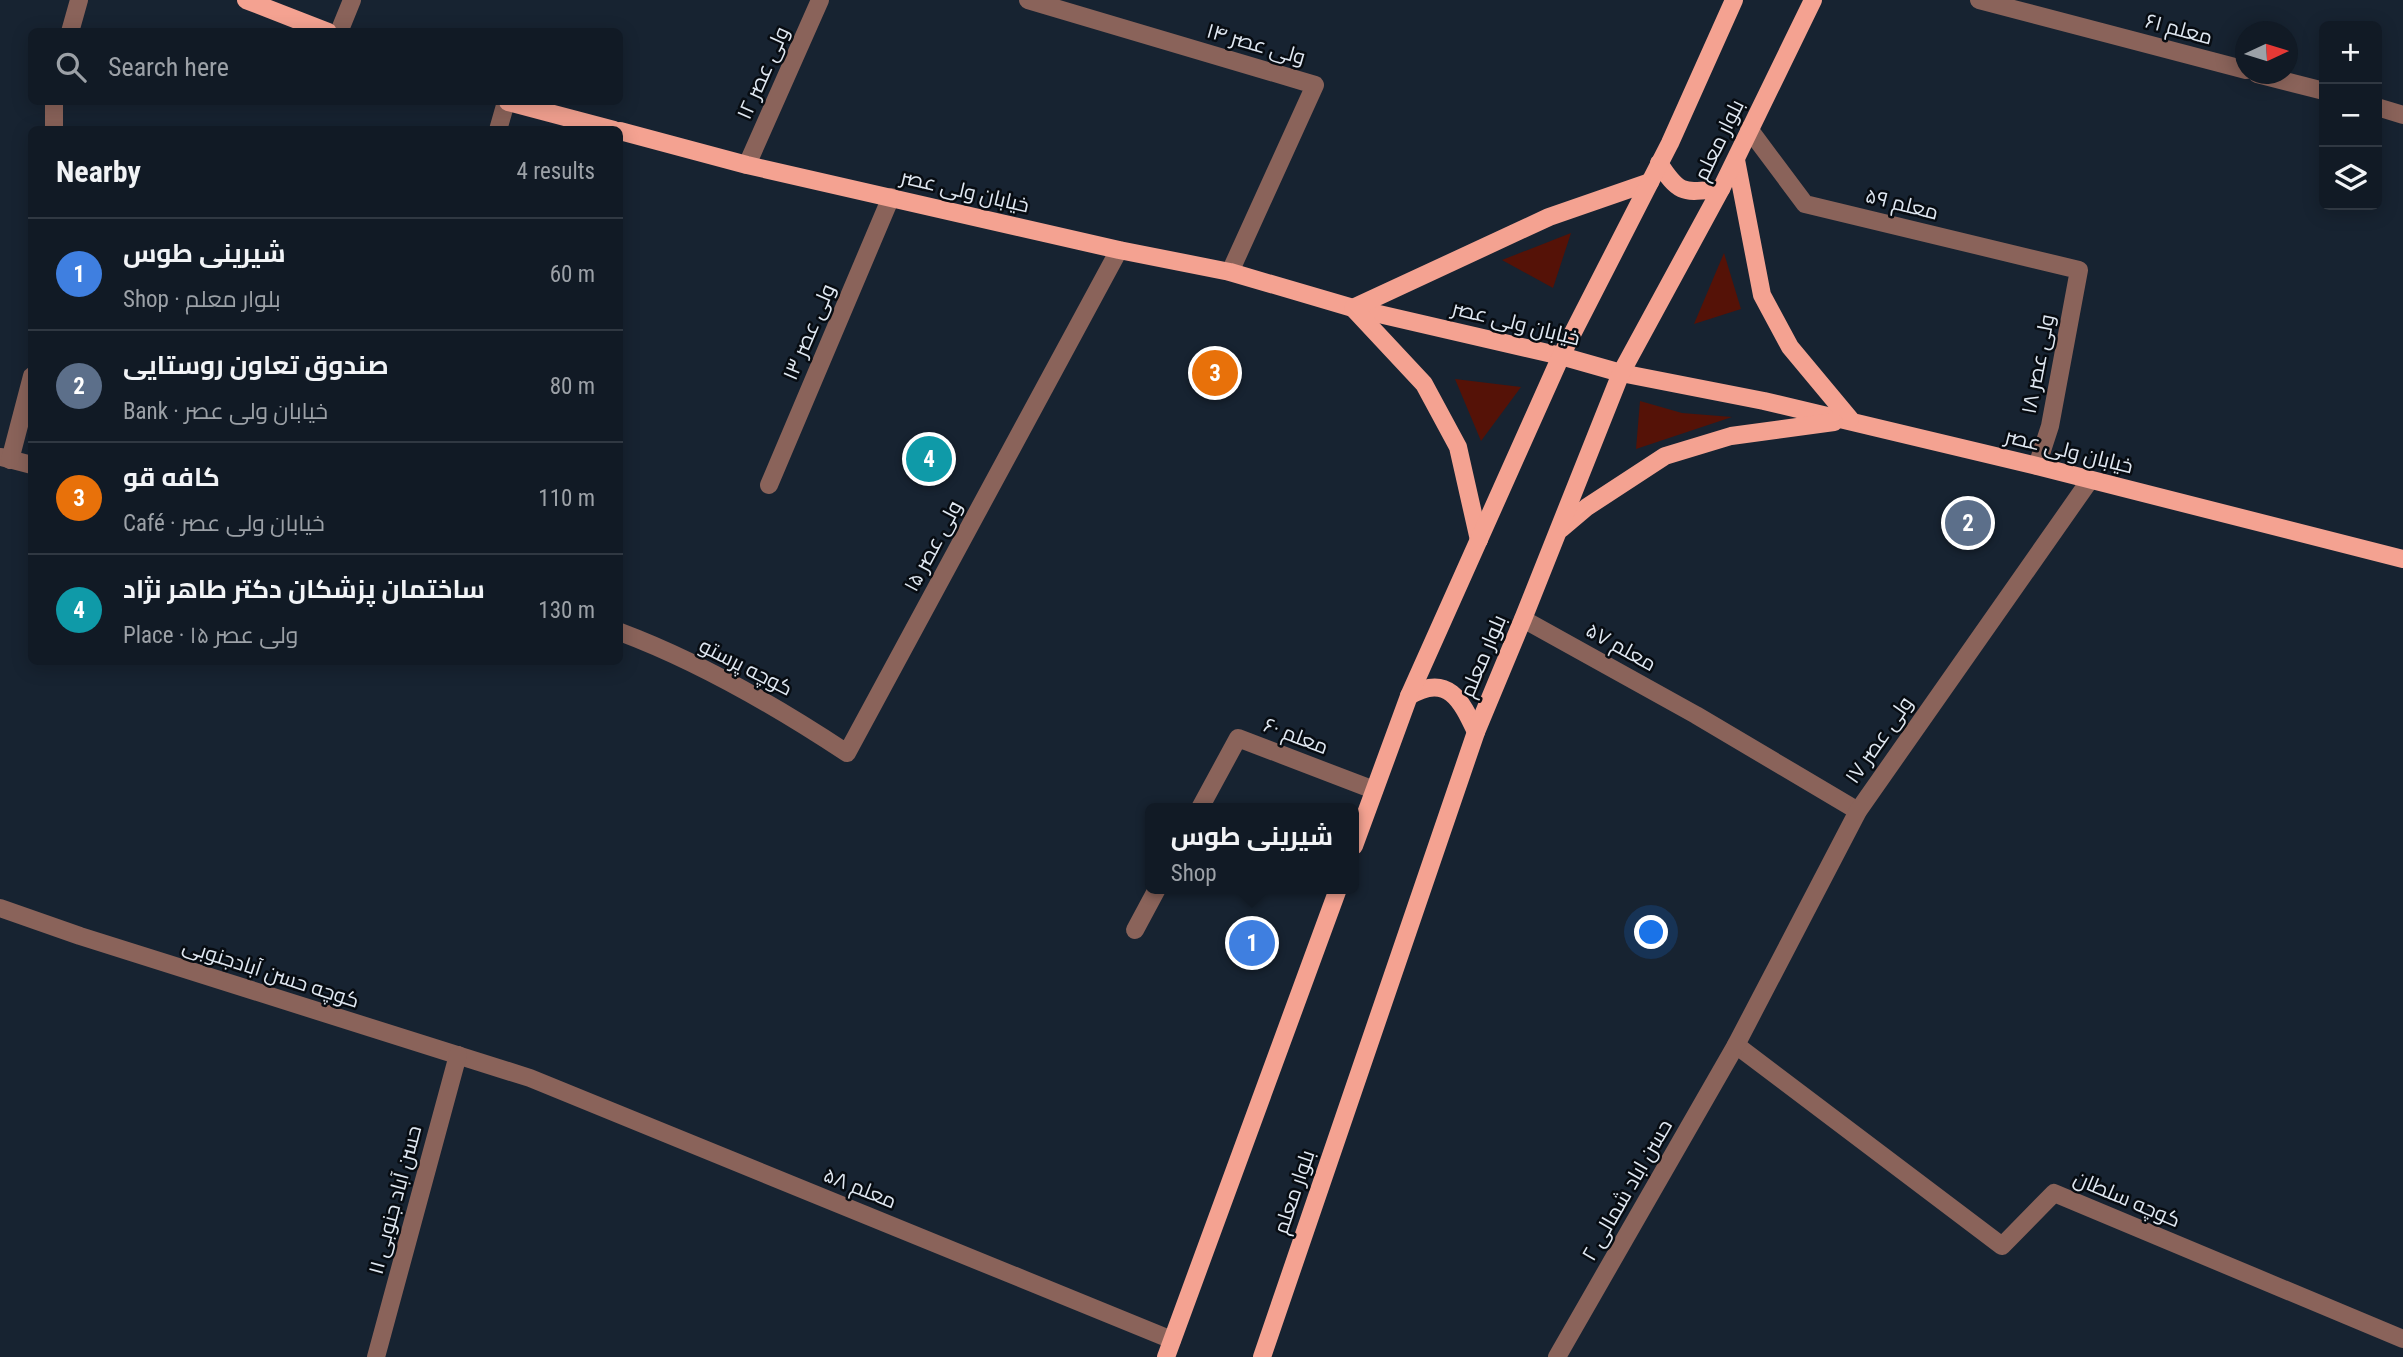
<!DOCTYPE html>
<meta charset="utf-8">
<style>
:root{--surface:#111a25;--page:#1a232d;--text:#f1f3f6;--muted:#9ca1a7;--line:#303842;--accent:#f49d8b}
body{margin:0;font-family:"Roboto Condensed",Cairo,sans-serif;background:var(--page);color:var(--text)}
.controls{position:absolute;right:21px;top:21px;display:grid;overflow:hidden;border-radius:10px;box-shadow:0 4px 18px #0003}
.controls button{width:63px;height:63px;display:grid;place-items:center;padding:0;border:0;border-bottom:2px solid var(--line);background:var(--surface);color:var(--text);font:35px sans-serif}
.compass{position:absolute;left:2235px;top:21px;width:63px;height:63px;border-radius:50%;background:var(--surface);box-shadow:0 4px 18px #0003;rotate:86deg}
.you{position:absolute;left:1652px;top:933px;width:24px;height:24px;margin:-18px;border:5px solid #fff;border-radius:50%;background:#1a73e8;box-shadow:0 0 0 10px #1a73e833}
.badge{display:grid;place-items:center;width:46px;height:46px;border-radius:50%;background:var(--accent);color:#fff;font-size:23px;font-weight:700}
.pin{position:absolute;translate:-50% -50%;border:4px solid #fff;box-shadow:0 2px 7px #0006}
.popup{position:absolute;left:1145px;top:803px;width:214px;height:91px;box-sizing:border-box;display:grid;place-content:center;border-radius:10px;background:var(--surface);filter:drop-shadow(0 2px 5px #0005);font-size:23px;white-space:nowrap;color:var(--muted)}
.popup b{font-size:26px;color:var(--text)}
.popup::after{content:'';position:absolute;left:50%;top:100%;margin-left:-14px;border:14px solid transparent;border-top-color:var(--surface)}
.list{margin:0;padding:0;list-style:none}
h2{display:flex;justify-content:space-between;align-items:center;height:91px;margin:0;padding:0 28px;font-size:30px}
h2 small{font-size:23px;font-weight:400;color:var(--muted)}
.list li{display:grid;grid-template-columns:46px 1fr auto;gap:21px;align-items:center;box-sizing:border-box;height:112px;padding:0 28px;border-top:2px solid var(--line)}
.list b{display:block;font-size:26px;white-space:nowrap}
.list p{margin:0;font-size:23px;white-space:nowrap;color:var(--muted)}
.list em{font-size:23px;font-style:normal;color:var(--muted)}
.icon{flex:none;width:38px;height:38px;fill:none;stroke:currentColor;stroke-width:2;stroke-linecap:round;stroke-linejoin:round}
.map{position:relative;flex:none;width:2403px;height:1357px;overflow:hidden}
.search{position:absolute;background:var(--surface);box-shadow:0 4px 18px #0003;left:28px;top:28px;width:595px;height:77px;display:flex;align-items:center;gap:18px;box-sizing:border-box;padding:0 24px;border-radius:10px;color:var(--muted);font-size:26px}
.panel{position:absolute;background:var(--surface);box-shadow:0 4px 18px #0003;left:28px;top:126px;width:595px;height:539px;border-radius:10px}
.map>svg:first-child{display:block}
.green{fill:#551207}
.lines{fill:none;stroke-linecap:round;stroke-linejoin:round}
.minor{stroke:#8a635a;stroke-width:18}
.major{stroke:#f4a291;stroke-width:18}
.labels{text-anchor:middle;stroke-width:5;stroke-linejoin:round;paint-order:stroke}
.street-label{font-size:21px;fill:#e0e8f2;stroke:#070c12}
</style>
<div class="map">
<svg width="2403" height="1357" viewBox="0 0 2403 1357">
<rect width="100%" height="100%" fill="#172331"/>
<g class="green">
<polygon points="1571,233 1553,288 1502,260"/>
<polygon points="1724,253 1741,309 1694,324"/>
<polygon points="1455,379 1521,387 1481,441"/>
<polygon points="1640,401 1682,413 1732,417 1636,449"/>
</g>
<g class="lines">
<g class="minor">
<polyline points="1028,0 1315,85 1230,272"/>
<polyline points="1979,0 2246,70"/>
<polyline points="70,32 79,0"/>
<polyline points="339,32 352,0"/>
<polyline points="2257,74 2324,91"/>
<polyline points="54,102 54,130"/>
<polyline points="2377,107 2403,115"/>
<polyline points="1749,129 1805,204 2079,270 2050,426 2037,466"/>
<polyline points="498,130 506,102"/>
<polyline points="747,165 820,0"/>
<polyline points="1,457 32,465"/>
<polyline points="10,460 32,376"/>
<polyline points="769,485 891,197"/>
<polyline points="1523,619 1696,715 1858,811"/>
<path d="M620 632C700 662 776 706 847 753L1119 250"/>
<polyline points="1200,808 1238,738 1374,790"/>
<polyline points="0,908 80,936 530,1078 1172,1340"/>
<polyline points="1135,930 1157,889"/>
<polyline points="1736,1045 2002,1246 2054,1193 2403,1339"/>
<polyline points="376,1357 458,1055"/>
<polyline points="1557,1357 1736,1045 1858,811 2090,480"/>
</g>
<g class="major">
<polyline points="246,0 328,32"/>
<polyline points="508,102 614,130"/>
<polyline points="620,131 747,165 1119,250 1230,272 1353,308 1561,356 1621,373 1764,401 2037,466 2403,559"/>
<polyline points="1736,160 1762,295 1790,347 1850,419"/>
<path d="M1659 163C1680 196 1684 192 1721 189"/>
<polyline points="1561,529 1587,507 1665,456 1731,436 1834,422"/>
<polyline points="1479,540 1458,447 1424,384 1353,308 1549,217 1650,182"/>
<path d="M1409 696C1448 673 1461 700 1476 732"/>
<polyline points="1354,846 1409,696 1561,356 1670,143 1734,0"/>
<polyline points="1166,1357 1338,889"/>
<polyline points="1262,1357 1476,732 1523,619 1621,373 1721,189 1813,0"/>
</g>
</g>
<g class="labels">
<g class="street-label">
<text transform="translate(2179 29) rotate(15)" y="7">معلم ۶۱</text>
<text transform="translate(1256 44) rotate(16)" y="7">ولی عصر ۱۴</text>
<text transform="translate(763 73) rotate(-66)" y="7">ولی عصر ۱۲</text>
<text transform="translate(1719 140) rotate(-64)" y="7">بلوار معلم</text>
<text transform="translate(965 191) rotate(13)" y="7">خیابان ولی عصر</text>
<text transform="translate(1902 204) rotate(14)" y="7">معلم ۵۹</text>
<text transform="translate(1516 323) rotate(14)" y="7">خیابان ولی عصر</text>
<text transform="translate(809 332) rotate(-67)" y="7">ولی عصر ۱۳</text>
<text transform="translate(2038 364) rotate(-79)" y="7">ولی عصر ۱۸</text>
<text transform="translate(2069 451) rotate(14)" y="7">خیابان ولی عصر</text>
<text transform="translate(933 546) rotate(-62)" y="7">ولی عصر ۱۵</text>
<text transform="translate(1621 647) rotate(29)" y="7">معلم ۵۷</text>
<text transform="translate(1483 656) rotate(-67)" y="7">بلوار معلم</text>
<text transform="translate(746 667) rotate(27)" y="7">کوچه پرستو</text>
<text transform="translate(1296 736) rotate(21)" y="7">معلم ۶۰</text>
<text transform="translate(1879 740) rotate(-55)" y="7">ولی عصر ۱۷</text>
<text transform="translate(271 973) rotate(18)" y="7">کوچه حسن آبادجنوبی</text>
<text transform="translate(860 1188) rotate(22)" y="7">معلم ۵۸</text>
<text transform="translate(1627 1190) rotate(-60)" y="7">حسن اباد شمالی ۲</text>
<text transform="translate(1294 1192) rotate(-71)" y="7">بلوار معلم</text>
<text transform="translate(2127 1199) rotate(23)" y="7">کوچه سلطان</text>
<text transform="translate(395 1200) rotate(-75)" y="7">حسن آباد جنوبی ۱۱</text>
</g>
</g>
</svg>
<div class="controls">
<button>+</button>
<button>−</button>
<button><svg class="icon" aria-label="layers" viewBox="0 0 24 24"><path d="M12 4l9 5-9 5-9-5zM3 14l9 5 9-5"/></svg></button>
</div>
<svg class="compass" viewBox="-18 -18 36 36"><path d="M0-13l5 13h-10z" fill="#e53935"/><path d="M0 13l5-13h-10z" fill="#9ca1a7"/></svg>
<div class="you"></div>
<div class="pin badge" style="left:1252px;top:943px;background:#3f7fe0">1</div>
<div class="popup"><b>شیرینی طوس</b>Shop</div>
<div class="pin badge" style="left:1968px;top:523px;background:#5c6f8a">2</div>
<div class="pin badge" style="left:1215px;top:373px;background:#e8710a">3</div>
<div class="pin badge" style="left:929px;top:459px;background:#0f9aa8">4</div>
<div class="search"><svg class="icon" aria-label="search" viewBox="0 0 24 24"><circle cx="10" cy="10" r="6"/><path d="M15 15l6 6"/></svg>Search here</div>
<section class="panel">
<h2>Nearby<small>4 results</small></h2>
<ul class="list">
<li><span class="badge" style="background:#3f7fe0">1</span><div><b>شیرینی طوس</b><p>Shop · بلوار معلم</p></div><em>60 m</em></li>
<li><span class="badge" style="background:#5c6f8a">2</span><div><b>صندوق تعاون روستایی</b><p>Bank · خیابان ولی عصر</p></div><em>80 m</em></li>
<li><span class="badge" style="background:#e8710a">3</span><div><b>کافه قو</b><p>Café · خیابان ولی عصر</p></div><em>110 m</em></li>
<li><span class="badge" style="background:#0f9aa8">4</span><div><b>ساختمان پزشکان دکتر طاهر نژاد</b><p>Place · ولی عصر ۱۵</p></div><em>130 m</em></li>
</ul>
</section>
</div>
